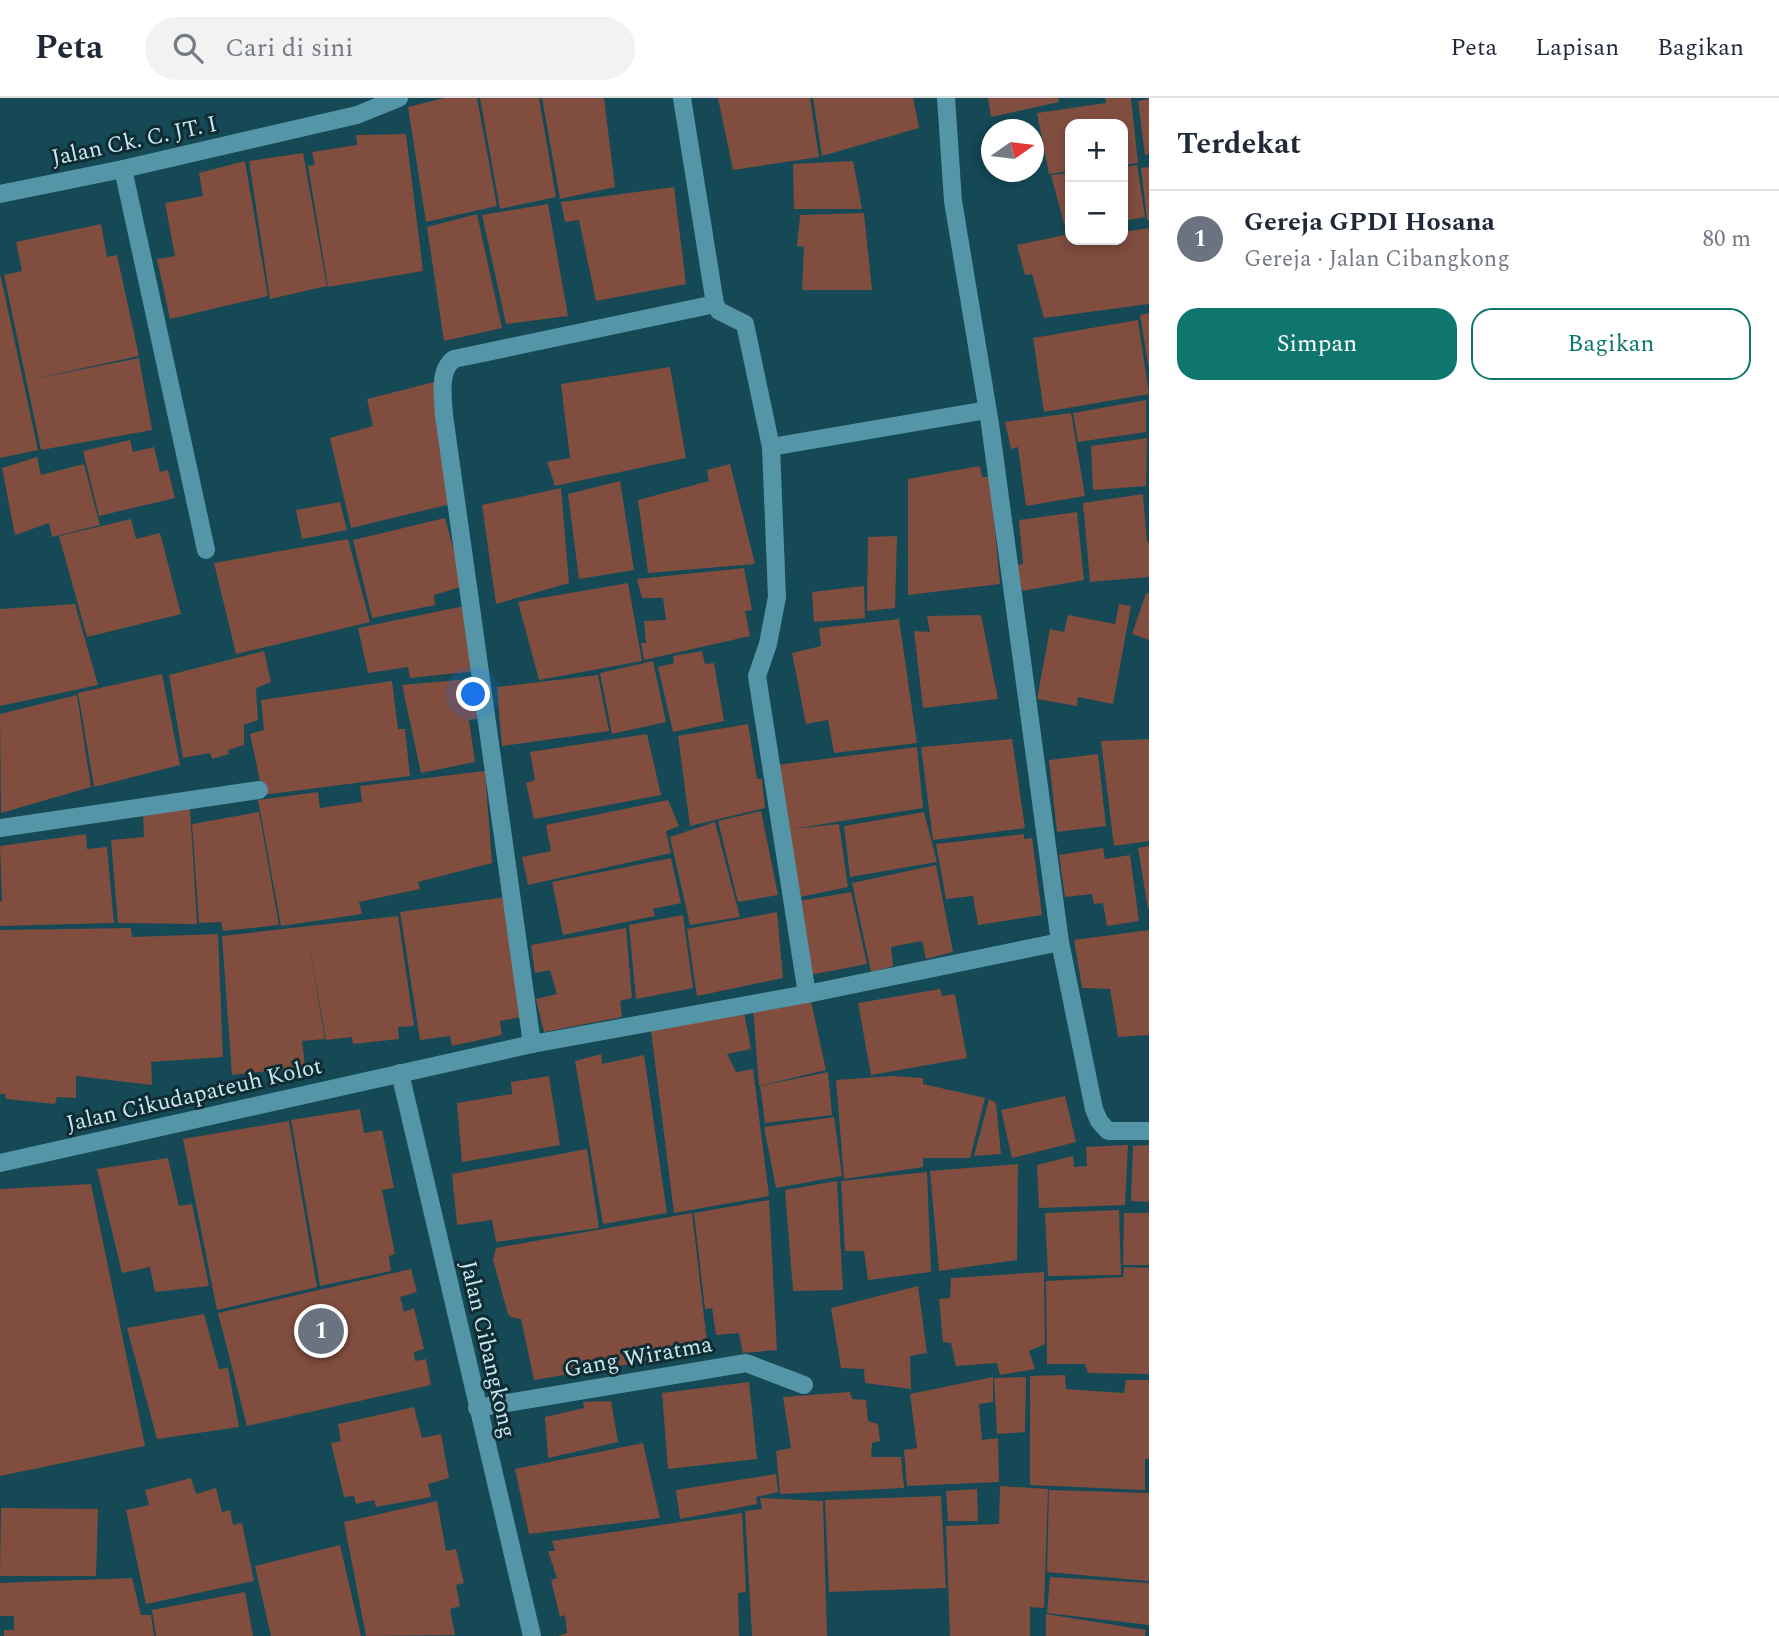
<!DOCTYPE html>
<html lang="id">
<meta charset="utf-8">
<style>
:root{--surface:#fff;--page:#f2f2f3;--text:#1f2937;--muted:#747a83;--line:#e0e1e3;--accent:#0f766e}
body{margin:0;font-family:Spectral,serif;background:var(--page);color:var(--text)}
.controls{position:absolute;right:21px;top:21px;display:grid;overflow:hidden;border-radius:14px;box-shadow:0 4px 10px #0003}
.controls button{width:63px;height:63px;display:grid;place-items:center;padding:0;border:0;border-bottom:2px solid var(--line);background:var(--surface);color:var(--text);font:35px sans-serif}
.compass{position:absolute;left:981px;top:21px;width:63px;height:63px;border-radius:50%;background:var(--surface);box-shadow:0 4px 10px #0003;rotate:76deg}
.you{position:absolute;left:474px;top:597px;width:24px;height:24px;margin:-18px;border:5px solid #fff;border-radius:50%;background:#1a73e8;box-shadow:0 0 0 10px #1a73e833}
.badge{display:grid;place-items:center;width:46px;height:46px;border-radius:50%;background:var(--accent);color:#fff;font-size:23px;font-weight:700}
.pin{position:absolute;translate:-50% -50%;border:4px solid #fff;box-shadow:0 2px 7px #0006}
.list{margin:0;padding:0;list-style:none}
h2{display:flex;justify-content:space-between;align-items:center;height:91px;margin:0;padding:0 28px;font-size:30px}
h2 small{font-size:23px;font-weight:400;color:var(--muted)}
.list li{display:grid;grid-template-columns:46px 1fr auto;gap:21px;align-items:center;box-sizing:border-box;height:98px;padding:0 28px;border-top:2px solid var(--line)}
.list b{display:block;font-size:26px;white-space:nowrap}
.list p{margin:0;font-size:23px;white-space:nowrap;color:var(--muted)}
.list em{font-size:23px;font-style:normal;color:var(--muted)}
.actions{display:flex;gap:14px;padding:21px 28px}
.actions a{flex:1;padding:16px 0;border:2px solid var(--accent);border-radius:21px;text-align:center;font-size:24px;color:var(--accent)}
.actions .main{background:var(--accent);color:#fff}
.icon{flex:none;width:38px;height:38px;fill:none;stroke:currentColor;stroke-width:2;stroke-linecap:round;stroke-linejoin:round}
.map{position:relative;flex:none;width:1149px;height:1538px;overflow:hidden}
header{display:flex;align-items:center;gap:42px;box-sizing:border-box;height:98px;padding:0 35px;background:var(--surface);border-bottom:2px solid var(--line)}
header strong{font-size:33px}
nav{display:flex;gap:38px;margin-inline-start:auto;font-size:24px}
.search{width:490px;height:63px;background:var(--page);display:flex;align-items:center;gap:18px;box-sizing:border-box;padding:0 24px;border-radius:38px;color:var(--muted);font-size:26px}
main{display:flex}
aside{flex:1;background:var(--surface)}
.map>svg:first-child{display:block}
.building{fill:#804d3f}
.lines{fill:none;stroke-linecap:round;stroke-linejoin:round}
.minor{stroke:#5496a7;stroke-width:18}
.labels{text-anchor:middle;stroke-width:6;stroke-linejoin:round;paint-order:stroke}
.street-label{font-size:23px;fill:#c7e7f1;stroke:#102c33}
</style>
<header>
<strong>Peta</strong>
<div class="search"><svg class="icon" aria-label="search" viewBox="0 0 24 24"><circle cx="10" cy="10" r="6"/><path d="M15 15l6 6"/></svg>Cari di sini</div>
<nav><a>Peta</a><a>Lapisan</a><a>Bagikan</a></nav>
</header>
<main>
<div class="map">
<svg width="1149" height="1538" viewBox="0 0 1149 1538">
<rect width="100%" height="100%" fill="#144955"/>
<g class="building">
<polygon points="444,0 477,0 497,108 426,124 408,9"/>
<polygon points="480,0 539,0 556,99 500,111"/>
<polygon points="542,0 604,0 615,89 560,101"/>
<polygon points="718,0 810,0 819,59 733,72"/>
<polygon points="813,0 913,0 919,30 822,58"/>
<polygon points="988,0 1058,0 1059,4 991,19"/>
<polygon points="1105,0 1131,0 1138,65 1123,67 1123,26 1070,26 1070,73 1049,76 1037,15 1106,5"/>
<polygon points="1149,1 1149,56 1145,57 1138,3"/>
<polygon points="406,36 423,173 328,189 308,68 315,67 312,54 357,47 356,37"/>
<polygon points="303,55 327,188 270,201 249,63"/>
<polygon points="245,63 268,198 170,221 157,161 175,158 165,105 203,98 199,75"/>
<polygon points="853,63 862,111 794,111 793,66"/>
<polygon points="1137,67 1145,119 1123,123 1123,69"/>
<polygon points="1149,69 1149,122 1147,122 1141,70"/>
<polygon points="1070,75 1070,132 1066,133 1051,77"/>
<polygon points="674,89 686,186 596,203 579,122 565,124 561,104"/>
<polygon points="548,106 568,218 506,226 482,117"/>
<polygon points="864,115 872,192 802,192 804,149 797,148 800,117"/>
<polygon points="477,116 502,230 444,243 427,129"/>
<polygon points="101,126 107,159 117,157 139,258 29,282 139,260 152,332 41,352 4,177 22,173 16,144"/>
<polygon points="1149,130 1149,206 1044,220 1032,176 1025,177 1017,147 1069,136 1070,142 1123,142 1123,134"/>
<polygon points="0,175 38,352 0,360"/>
<polygon points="1149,215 1149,266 1148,266 1140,217"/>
<polygon points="1138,222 1149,296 1044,314 1033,240"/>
<polygon points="670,269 686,360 555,388 547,364 570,360 561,286"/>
<polygon points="438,283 451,406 351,430 330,340 373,328 367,301"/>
<polygon points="1146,302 1146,334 1078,344 1073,315"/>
<polygon points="1071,315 1085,398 1026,408 1018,349 1011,351 1005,324"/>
<polygon points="1147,340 1146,388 1093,392 1091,348"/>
<polygon points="130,342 133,354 154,349 160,374 168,372 175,400 99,418 83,353"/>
<polygon points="37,359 41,377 84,366 100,427 52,439 49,425 15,437 2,370"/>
<polygon points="730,366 755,466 648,475 638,402 709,383 707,372"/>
<polygon points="980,368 982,379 990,379 1000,486 908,497 908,381"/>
<polygon points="620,383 634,472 579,481 568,396"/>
<polygon points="561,390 569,485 496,506 482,407"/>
<polygon points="1143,396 1147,444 1149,444 1149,479 1090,484 1083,405"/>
<polygon points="340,404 347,432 302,441 296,412"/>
<polygon points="1077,414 1084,482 1022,493 1017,467 1023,466 1019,422"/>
<polygon points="445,420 464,488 434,497 435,507 372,520 353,442"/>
<polygon points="131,421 136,441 160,435 181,516 87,539 59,438"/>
<polygon points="897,438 895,510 867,513 868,439"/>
<polygon points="348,441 370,524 236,556 214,465"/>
<polygon points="744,470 752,512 745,513 750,538 644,562 641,545 646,545 644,523 666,522 663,500 642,500 637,481"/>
<polygon points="628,485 642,563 539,582 518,504"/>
<polygon points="864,488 865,520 814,524 812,494"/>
<polygon points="1146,495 1149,496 1149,542 1132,536"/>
<polygon points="75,506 98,587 0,608 0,511"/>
<polygon points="1119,506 1131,508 1113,606 1078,599 1077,608 1037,601 1050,531 1064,534 1068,517 1115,526"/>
<polygon points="469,507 477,573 410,580 408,569 368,575 358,530"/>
<polygon points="981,517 998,601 923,610 914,533 930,534 927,518"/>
<polygon points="899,521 917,645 834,655 828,622 806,626 792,555 821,548 819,530"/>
<polygon points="264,553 271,584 256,590 258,622 244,627 244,647 228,652 229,656 212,661 210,655 183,660 169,577"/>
<polygon points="702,553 705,566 714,565 724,623 673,634 658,569 674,565 673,558"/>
<polygon points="653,563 666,624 612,636 600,575"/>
<polygon points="162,576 180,667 94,689 78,595"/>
<polygon points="598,577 609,633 502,648 497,589"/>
<polygon points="480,580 484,619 469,622 475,664 421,675 402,587"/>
<polygon points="392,583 398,631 405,631 410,678 263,697 250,636 264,632 261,602"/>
<polygon points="77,597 91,689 1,715 0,616"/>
<polygon points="748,626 757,681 762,681 765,710 690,728 678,638"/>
<polygon points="647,636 661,697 534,721 526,685 535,682 530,654"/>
<polygon points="1012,641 1025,730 933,742 921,649"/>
<polygon points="1149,641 1149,743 1114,748 1101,643"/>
<polygon points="917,649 923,710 792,731 839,726 848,789 795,800 777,667"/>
<polygon points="1098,656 1106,728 1057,734 1049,662"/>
<polygon points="485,673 492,765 418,784 420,791 359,804 362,816 281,828 258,702 318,694 320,710 362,704 360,688"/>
<polygon points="668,702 679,728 666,733 671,755 528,787 522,759 551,753 546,727"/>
<polygon points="190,710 197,826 118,825 111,742 144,739 143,716"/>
<polygon points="761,713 778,797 738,804 718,723"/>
<polygon points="259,714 279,827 223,833 221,824 199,825 192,726"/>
<polygon points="924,714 937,764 850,779 844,728"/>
<polygon points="715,724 740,819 690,827 670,739"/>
<polygon points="86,736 87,751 107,749 114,825 0,828 0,803 2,803 0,748"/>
<polygon points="1024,736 1024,741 1032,740 1042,817 978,827 973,798 946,801 936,746"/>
<polygon points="1149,748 1149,810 1148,811 1138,750"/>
<polygon points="1103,750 1105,761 1130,757 1139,823 1107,828 1103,805 1094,806 1092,796 1065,799 1059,757"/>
<polygon points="671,760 681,805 653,811 655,818 563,837 552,784"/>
<polygon points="936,767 953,854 926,861 922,843 891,849 893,868 871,874 852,785"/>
<polygon points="851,794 867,866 810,877 799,803"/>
<polygon points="506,799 522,919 500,923 502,937 452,948 450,938 420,942 400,814"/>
<polygon points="777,814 783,880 697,898 687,831"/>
<polygon points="683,817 693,890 636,901 629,827"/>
<polygon points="398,818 414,928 398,929 399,941 353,946 352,939 326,942 308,839 325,941 302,943 305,969 232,977 222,838"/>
<polygon points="131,830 132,839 218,836 223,959 151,964 152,987 76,978 76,1000 57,999 55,1006 6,1001 5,996 0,996 0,832"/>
<polygon points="626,830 632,900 620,903 622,919 544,934 536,901 557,896 550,872 535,875 531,847"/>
<polygon points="1149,832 1149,937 1118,939 1110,891 1082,890 1074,842"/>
<polygon points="940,891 942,898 955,896 967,960 871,977 858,905"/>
<polygon points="811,903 826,972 759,988 753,911"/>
<polygon points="744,914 751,951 727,956 736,974 753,971 769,1098 674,1115 651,933"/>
<polygon points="601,956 602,966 644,957 667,1115 603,1126 575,963"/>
<polygon points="828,974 832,1017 765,1025 760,988"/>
<polygon points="549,978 560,1047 462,1064 457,1005 512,996 511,984"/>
<polygon points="892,978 923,980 923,986 985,1000 970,1060 923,1060 923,1069 844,1081 836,982"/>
<polygon points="1065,998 1076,1044 1012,1060 1001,1012"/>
<polygon points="989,1001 996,1005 1001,1056 974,1058"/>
<polygon points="360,1011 364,1035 382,1032 394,1090 382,1092 395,1156 389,1158 391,1173 320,1188 291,1022"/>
<polygon points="834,1019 842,1078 776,1090 764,1029"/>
<polygon points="289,1023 317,1189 217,1212 183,1041"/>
<polygon points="1128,1047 1125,1107 1039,1110 1037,1067 1073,1058 1074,1069 1087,1068 1086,1049"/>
<polygon points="1149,1047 1149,1104 1131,1103 1133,1048"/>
<polygon points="587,1051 599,1130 496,1144 492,1122 457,1127 452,1076"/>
<polygon points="168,1060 179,1108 192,1106 209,1188 155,1194 150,1169 122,1175 97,1071"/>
<polygon points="1018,1066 1017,1162 939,1173 930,1073"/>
<polygon points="927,1074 931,1174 868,1182 864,1153 845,1153 841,1083"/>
<polygon points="837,1083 843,1192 793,1193 785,1092"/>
<polygon points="91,1086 145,1348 0,1378 0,1091"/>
<polygon points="769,1102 777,1252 743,1255 739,1235 716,1237 712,1210 705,1211 694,1115"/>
<polygon points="1119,1112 1121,1177 1048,1178 1045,1115"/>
<polygon points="692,1115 708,1253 534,1282 521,1221 511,1219 508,1216 493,1162 496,1150"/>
<polygon points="1124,1115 1149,1115 1149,1167 1123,1167"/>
<polygon points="1124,1169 1149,1170 1149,1276 1088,1275 1085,1266 1047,1266 1046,1183 1123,1179"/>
<polygon points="411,1171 417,1194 400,1199 404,1214 414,1210 424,1251 414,1254 415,1263 426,1261 431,1287 247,1328 218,1215"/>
<polygon points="1044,1174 1045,1246 1029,1253 1035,1271 1000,1277 997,1265 956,1268 951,1245 943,1244 939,1201 950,1200 951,1180"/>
<polygon points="918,1188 927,1255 910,1258 911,1291 865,1285 864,1271 841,1270 831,1210"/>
<polygon points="204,1216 219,1271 228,1270 239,1329 157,1341 127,1230"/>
<polygon points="1065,1277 1066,1291 1124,1295 1126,1282 1149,1282 1149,1361 1145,1361 1145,1392 1030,1387 1030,1278"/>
<polygon points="993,1279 993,1304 979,1306 982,1342 998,1340 999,1384 907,1388 904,1352 917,1350 910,1296"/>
<polygon points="1026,1279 1025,1334 997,1336 994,1280"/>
<polygon points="749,1284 757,1361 668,1371 662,1295"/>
<polygon points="850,1294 852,1301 866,1302 868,1323 878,1326 880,1343 872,1345 871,1359 901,1359 904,1390 780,1396 776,1353 791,1350 783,1299"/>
<polygon points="611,1303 618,1344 548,1360 545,1319 584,1310 583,1304"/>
<polygon points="414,1309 422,1340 441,1336 449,1380 428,1386 431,1399 376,1409 374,1402 356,1406 354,1398 344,1399 331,1345 341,1343 338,1326"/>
<polygon points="643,1345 660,1420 529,1436 515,1371"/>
<polygon points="776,1376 778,1394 756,1399 757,1406 680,1421 676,1392"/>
<polygon points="191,1380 196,1396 216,1390 222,1414 230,1412 233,1427 242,1425 254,1483 146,1506 126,1412 149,1407 145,1392"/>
<polygon points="1000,1388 1048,1391 1044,1510 1030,1509 1030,1538 950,1538 946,1428 999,1426"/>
<polygon points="977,1391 978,1423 948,1423 946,1393"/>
<polygon points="1049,1392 1149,1395 1149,1483 1047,1474"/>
<polygon points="941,1398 946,1490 829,1494 825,1402"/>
<polygon points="760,1400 823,1403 827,1538 752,1538 745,1413 762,1411"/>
<polygon points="437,1403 446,1453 456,1451 464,1485 456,1487 460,1508 450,1511 455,1537 366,1538 344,1424"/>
<polygon points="1,1410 98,1411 96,1478 0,1478"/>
<polygon points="742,1415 746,1494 738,1495 739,1538 558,1538 567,1535 565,1517 560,1519 551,1482 557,1480 548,1453 555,1453 552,1443"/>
<polygon points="340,1447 361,1538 271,1538 255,1468"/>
<polygon points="1050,1479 1149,1485 1149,1527 1047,1515"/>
<polygon points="132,1480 141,1517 151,1517 154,1538 4,1538 4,1532 14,1532 14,1518 0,1518 0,1485"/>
<polygon points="245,1494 253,1538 156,1538 152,1512"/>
<polygon points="1046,1516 1146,1532 1145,1538 1046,1538"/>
</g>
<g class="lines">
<g class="minor">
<polyline points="682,0 715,206 719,213 745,226 771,349 777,499 768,546 757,578 807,896"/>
<polyline points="946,0 953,103 990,326 1060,844 1094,1011 1099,1023 1108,1033 1149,1033"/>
<polyline points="123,71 206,452"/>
<polyline points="0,96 123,71 357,17 399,0"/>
<polyline points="771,349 987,312"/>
<polyline points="0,730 259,692"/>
<path d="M532 946 444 317C443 300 438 272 454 261L715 206"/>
<polyline points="400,975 532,1538"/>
<polyline points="0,1065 532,946 807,896 1060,844"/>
<polyline points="477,1310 746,1265 804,1287"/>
</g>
</g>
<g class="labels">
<g class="street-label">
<text transform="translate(134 42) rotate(-12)" y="8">Jalan Ck. C. JT. I</text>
<text transform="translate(194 996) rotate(-13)" y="8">Jalan Cikudapateuh Kolot</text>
<text transform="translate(489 1251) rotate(77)" y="8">Jalan Cibangkong</text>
<text transform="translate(638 1258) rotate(-10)" y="8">Gang Wiratma</text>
</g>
</g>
</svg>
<div class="controls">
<button>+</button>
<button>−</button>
</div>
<svg class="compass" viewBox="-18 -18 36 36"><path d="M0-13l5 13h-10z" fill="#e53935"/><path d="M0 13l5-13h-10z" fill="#747a83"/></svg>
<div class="you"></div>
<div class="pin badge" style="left:321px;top:1233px;background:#6b7280">1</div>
</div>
<aside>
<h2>Terdekat<small></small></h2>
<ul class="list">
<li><span class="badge" style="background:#6b7280">1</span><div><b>Gereja GPDI Hosana</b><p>Gereja · Jalan Cibangkong</p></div><em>80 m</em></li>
</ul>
<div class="actions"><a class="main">Simpan</a><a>Bagikan</a></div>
</aside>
</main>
